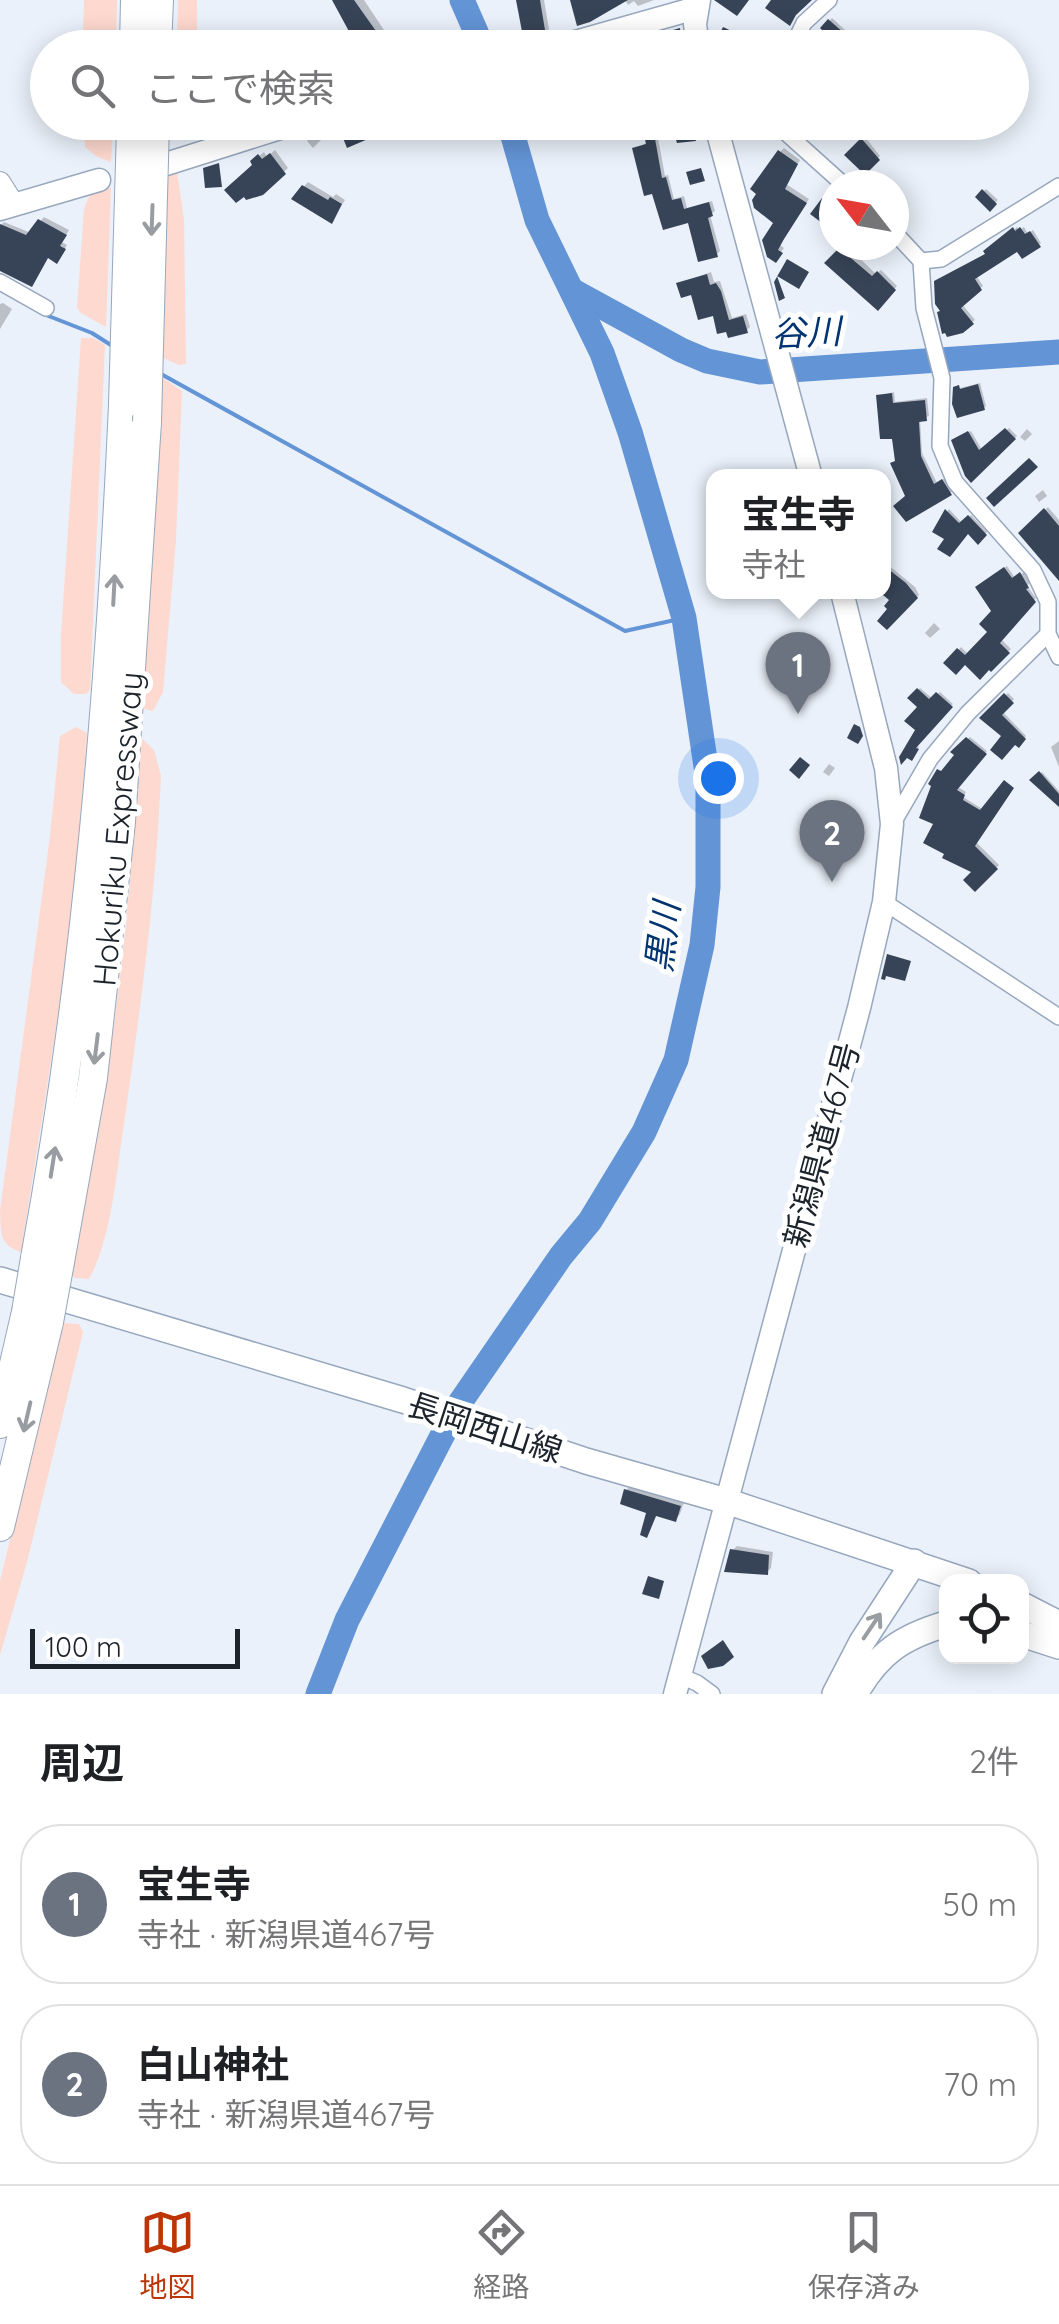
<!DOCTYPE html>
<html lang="ja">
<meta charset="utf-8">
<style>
:root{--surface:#fff;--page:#f6f6f6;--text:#202124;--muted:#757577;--line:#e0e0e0;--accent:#bd3405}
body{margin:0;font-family:Quicksand,"Noto Sans JP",sans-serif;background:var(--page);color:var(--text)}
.controls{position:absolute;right:30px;bottom:30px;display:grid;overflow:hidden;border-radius:20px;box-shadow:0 5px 25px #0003}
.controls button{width:90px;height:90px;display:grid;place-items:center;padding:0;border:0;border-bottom:2px solid var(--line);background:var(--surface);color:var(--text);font:50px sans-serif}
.compass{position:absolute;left:819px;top:170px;width:90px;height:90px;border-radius:50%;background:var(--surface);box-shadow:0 5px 25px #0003;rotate:301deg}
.scale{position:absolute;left:30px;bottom:25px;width:210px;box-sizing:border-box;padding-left:10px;border:5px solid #1c232b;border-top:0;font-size:28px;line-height:35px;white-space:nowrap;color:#1c232b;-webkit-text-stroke:8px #fff;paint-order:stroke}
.you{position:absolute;left:718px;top:778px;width:35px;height:35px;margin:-25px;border:8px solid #fff;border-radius:50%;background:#1a73e8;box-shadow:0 0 0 15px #1a73e833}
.badge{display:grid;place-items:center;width:65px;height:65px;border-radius:50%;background:var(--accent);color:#fff;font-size:32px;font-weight:700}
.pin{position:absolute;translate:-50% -82px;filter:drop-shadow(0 2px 5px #0008)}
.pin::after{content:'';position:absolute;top:52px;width:35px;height:30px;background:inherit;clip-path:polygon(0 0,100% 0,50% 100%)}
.popup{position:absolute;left:706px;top:469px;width:185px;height:130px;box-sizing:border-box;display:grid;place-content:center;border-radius:20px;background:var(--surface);filter:drop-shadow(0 2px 8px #0005);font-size:32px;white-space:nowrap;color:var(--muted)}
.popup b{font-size:38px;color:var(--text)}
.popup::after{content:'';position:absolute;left:50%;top:100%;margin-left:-20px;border:20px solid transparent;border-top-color:var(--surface)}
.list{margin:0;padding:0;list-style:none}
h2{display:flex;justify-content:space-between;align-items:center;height:130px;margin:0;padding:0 40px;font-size:42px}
h2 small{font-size:32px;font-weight:400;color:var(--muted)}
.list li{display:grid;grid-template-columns:65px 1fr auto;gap:30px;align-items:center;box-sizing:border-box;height:160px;margin:0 20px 20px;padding:0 20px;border:2px solid var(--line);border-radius:40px}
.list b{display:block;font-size:38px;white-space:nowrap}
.list p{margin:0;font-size:32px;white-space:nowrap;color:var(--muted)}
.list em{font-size:32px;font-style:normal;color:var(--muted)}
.icon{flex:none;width:55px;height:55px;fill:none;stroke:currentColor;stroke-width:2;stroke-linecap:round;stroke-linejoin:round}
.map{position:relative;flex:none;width:1059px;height:1694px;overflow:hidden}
.search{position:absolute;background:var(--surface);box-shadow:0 5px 25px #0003;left:30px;right:30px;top:30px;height:110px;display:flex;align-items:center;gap:25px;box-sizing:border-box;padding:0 35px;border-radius:55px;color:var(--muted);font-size:38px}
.sheet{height:490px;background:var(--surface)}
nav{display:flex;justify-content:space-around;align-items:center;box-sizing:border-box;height:140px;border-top:2px solid var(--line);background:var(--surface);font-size:28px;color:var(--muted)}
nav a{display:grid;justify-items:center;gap:5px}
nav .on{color:var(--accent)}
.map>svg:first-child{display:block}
.green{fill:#fed9cf}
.shadow{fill:#0003}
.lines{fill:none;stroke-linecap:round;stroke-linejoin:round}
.stream{stroke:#6394d6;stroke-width:4}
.river{stroke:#6394d6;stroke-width:25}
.building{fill:#374457}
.minor-casing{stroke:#97a7bd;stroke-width:18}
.tertiary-casing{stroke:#97a7bd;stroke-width:22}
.secondary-casing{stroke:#97a7bd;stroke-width:25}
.primary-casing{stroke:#97a7bd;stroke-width:28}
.trunk-casing{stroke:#97a7bd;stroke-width:28}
.motorway-casing{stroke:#97a7bd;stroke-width:30}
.minor{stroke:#fff;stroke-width:15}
.tertiary{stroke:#fff;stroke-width:20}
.secondary{stroke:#fff;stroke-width:22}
.primary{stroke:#fff;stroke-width:25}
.trunk{stroke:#fff;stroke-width:25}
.motorway{stroke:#fff;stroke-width:28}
.motorway-bridge-casing{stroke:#97a7bd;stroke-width:30;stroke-linecap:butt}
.motorway-bridge{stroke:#fff;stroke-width:28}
.oneway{stroke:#999ca0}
.labels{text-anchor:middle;stroke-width:10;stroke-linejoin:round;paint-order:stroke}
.street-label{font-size:32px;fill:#1c232b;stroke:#fff}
.water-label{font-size:35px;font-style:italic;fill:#013470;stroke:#fff}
</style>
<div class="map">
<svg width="1059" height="1694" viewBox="0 0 1059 1694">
<rect width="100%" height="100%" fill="#eaf1fa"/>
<g class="green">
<polygon points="84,0 117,0 116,47 83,47"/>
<polygon points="178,0 197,0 197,47 177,47"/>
<polygon points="84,123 113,123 111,162 96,156 85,147"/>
<polygon points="177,171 184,220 186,364 179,365 161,357 168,172"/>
<path d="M111 188 106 327 81 313 77 308 84 209C89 193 94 189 111 188Z"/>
<polygon points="81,338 93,338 105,345 90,690 86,694 74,694 61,682 61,634"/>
<polygon points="161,377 182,391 176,540 163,692 153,711 140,708"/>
<path d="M76 727 87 733 73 920 21 1252C0 1245 1 1235 0 1211L50 836 60 736Z"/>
<path d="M138 735 154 750 161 776C156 895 140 1013 123 1131 116 1176 111 1240 89 1279L75 1278 72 1275C106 1097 134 917 138 735Z"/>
<polygon points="63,1323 79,1324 83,1332 27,1562 0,1655 0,1581"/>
</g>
<g class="shadow">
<polygon points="334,0 364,0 390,39 391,48 362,48"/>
<polygon points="519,0 544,0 549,29 545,34"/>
<polygon points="625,0 654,0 638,6 634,1 628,5"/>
<polygon points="832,18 855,39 849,48 823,28"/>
<polygon points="866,39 872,44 862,48 860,45"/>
<polygon points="773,40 780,44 778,48 768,48"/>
<polygon points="644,122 655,122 665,176 668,175 674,199 684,196 687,208 712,201 715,211 710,215 720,251 717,254 690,220 654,191 635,149 648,142"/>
<polygon points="316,132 322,139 313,148 307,141"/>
<polygon points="865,137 880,156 865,172 848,155"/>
<polygon points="784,148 800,160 786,184 809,199 780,245 784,248 776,259 780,152"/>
<polygon points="275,150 288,168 262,193 253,161 264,152 267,157"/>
<polygon points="308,182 333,197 336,194 345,200 332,220 294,198"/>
<polygon points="986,189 998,200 990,208 978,197"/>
<polygon points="827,196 834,200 834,229 813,213"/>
<polygon points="44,217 69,230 62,242 67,245 60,257 49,255 0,270 1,225 4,222 31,233"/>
<polygon points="1017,227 1019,230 1024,227 1028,234 1033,230 1041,243 1023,256 1018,248 976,275 983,286 962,304 975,320 962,330 948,334 944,331 936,282 987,253"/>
<polygon points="845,245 853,245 850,249 876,274 881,270 897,286 878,307 828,263"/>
<polygon points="711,272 714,282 720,281 732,318 746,314 750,327 746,331 714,313 679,284"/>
<polygon points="3,303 12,309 0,329 0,304"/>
<polygon points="980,383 986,406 984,408 956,389"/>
<polygon points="894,392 895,402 927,398 929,416 920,419 922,453 937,483 945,478 953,491 950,493 908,496 895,462 894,436 879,396"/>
<polygon points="1009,428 1017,436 972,479 957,438 971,431 982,450"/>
<polygon points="1027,429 1032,434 1025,441 1020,437"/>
<polygon points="1043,490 1047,496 1039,502 1035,496"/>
<polygon points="1048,507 1059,520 1059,577 1022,533"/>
<polygon points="949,509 962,523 971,515 987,532 978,541 968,531 947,538 935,531"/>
<polygon points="887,564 915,587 919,595 887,626 893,600 883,592 883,569"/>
<polygon points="1007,566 1015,578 1024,572 1030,583 1027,586 1036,598 1001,639 1011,649 980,677 965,662 946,663 961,647 969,655 990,632 995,611 981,585"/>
<polygon points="934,623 940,629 930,638 925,633"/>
<polygon points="920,688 933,699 940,692 953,704 916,745 919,747 914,756 920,707 911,698"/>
<polygon points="1008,693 1014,699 1003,712 1026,736 1019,745 982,718"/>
<polygon points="970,737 987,751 958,787 966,792 963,797 984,810 976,842 999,865 975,889 975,872 936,823 939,771 944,771 957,754 954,752"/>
<polygon points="1059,741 1059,767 1051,747"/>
<polygon points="829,764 835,768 829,776 823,772"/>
<polygon points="1042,772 1059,791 1059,803 1033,779"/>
<polygon points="631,1486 684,1502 680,1514 676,1519 657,1514 647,1535 649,1511 626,1490"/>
<polygon points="737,1546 773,1552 771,1568 767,1572 732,1551"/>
</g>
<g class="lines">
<g class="stream">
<polyline points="46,315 92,333 114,347"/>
<polyline points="161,374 625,631 684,618"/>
</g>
<g class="river">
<polyline points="462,0 483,48"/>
<polyline points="575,292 681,350 707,361 760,372 1059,352"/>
<polyline points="318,1694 347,1620 457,1407 561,1256 590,1221 644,1132 676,1060 702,945 708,887 708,780 684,618 630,432 602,353 537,220 509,122"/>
</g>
</g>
<g class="building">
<polygon points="332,0 354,0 388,48 358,48"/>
<polygon points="516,0 540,0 546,36 524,42"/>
<polygon points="570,0 628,0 590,22 577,26"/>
<polygon points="714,0 749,0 737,16"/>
<polygon points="771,0 812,0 796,15 790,26 765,8"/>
<polygon points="828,19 861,48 808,48 823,31 820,28"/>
<polygon points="723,27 740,35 758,48 713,48"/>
<polygon points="680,28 682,48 641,48 638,40"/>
<polygon points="907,31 915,38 907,48 891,48"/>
<polygon points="333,122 378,122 382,133 347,148 343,138 340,140"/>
<polygon points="641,122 652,122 662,178 666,177 672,200 681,198 684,209 709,202 713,216 708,218 718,257 698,262 688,223 663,230 652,194 644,196 632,148 646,144"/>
<polygon points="671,122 691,122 696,141 677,143"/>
<polygon points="861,138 880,160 865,175 844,155"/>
<polygon points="778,150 798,164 785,189 807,203 784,239 778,250 783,253 776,263 767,257 762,240 773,223 754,208 752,200 756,194 750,189"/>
<polygon points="270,153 286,174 263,195 246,200 244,197 236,203 224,190 252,165 250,161 258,154 262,159"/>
<polygon points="219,163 222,187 205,188 203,168"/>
<polygon points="701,168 705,181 690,185 686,172"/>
<polygon points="302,185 328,200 330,197 342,204 332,224 291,199"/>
<polygon points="982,189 997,204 990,212 975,197"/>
<polygon points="822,198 834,207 834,232 810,214"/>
<polygon points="38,219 67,235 60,246 66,249 57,264 48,258 32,287 0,271 0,224 26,235"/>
<polygon points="1013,227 1015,231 1020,227 1025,234 1030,231 1041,247 1022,259 1017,252 975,279 982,290 961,308 974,324 963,333 947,337 945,333 942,334 937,312 940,311 935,304 934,281 985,254 983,251"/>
<polygon points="839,248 872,276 877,271 896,290 878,311 824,263"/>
<polygon points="787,259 809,272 799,289 777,276 785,298 779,301 774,282"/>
<polygon points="707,274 710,285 716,283 721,291 729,320 743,316 748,333 728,338 726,332 717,334 713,316 698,320 691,295 681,298 676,283"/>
<polygon points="978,384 985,410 957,418 952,404 953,387 959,385 960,389"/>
<polygon points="892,393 893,403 925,400 927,421 919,422 921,456 934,484 942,479 952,495 906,522 893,506 905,496 890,463 895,461 892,439 880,439 876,395"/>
<polygon points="1005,428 1016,439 971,483 965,476 951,440 968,431 979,450"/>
<polygon points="1029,458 1038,467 994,507 986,498"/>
<polygon points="1044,508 1059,526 1059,581 1018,533"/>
<polygon points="945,509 959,523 968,515 987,535 978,545 968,534 950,557 937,549 944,539 932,532"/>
<polygon points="883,565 906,583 918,598 887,630 877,621 887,609 884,606 889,600 883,595"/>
<polygon points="1004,567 1012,578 1020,572 1029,588 1026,589 1036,602 1000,643 1010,653 991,672 989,670 980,680 965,665 956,675 943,663 957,648 965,655 987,632 979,624 991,611 975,587"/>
<polygon points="917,688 929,699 936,692 953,707 916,748 919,749 912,761 907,758 901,765 899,757 915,730 904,721 917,707 907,698"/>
<polygon points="1004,693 1014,703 1002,715 1026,739 1019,748 1015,745 1002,760 990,750 1001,736 979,718"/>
<polygon points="854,724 860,727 863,736 858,744 847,738"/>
<polygon points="966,737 987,754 957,790 965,795 963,800 980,810 1004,780 1014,788 975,846 998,869 975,892 963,880 971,872 942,858 944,854 923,843 933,824 919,818 931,786 928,784 937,769 941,771 954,755 950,752"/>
<polygon points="800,757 810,765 799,779 789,770"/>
<polygon points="1039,771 1059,794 1059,807 1029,780"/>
<polygon points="887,954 911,961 905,981 886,976 885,980 881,979"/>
<polygon points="624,1489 681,1506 676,1522 656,1516 647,1538 640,1535 646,1513 620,1504"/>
<polygon points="730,1549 769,1555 768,1575 724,1572"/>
<polygon points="648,1576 664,1581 659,1599 642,1594"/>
<polygon points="723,1640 734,1657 723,1666 708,1669 701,1656"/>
</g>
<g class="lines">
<defs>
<g id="minor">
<polyline points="792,48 804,23 829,0"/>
<polyline points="774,122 844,185"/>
<polyline points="894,232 921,261 924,308 942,378 940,446 955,482 1033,570 1048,602 1048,634 1059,657"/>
<polyline points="921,261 941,259 1059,186"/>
<polyline points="0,282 46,308"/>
<polyline points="893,823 930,759 968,713 1048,634"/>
<polyline points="884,902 1059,1017"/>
<polyline points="680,1676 697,1683 712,1694"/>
</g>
<polyline id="tertiary" points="0,182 14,204"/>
<g id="secondary">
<polyline points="554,48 696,8"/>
<polyline points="698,48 695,24 699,0"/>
<polyline points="715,122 811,477"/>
<polyline points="166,164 299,122"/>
<polyline points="0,209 99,180"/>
<polyline points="675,1694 859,1008 884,902 892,824 886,768 842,592"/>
</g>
<g id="primary">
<polyline points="0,1280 403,1400 586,1461 726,1501 969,1582"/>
<polyline points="1022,1605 1059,1624"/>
</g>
<g id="trunk">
<polyline points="1022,1634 1059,1646"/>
<polyline points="835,1694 862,1642 914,1562"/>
<path d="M855 1694C878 1653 902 1637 946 1624"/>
</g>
<g id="motorway">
<polyline points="134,48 135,0"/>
<polyline points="157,48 159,0"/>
<path d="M35 1258C87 976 110 691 123 405"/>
<polyline points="60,1262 93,1078 121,822 147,422"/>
<polyline points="0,1424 26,1312"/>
<polyline points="0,1527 49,1322"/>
</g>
</defs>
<use href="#minor" class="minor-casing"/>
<use href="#tertiary" class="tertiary-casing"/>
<use href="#secondary" class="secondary-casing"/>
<use href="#primary" class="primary-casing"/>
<use href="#trunk" class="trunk-casing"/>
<use href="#motorway" class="motorway-casing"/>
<use href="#minor" class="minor"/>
<use href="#tertiary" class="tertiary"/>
<use href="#secondary" class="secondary"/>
<use href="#primary" class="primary"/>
<use href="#trunk" class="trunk"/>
<use href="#motorway" class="motorway"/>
<defs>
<g id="motorway-bridge">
<polyline points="123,405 131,128"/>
<polyline points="147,422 155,122"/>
<polyline points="26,1312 35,1258"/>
<polyline points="49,1322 60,1262"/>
</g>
</defs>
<use href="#motorway-bridge" class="motorway-bridge-casing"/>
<use href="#motorway-bridge" class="motorway-bridge"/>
</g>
<defs><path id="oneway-shaft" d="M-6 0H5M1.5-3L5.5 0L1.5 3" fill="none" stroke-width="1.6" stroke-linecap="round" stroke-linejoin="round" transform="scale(2.5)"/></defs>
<g class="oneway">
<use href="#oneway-shaft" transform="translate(152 220) rotate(92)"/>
<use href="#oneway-shaft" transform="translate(114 590) rotate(-87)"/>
<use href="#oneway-shaft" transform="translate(96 1049) rotate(97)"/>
<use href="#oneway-shaft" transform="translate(53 1162) rotate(-81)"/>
<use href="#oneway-shaft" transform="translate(27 1417) rotate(103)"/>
<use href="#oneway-shaft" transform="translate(872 1626) rotate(-56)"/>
</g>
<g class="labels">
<g class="street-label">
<text transform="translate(118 829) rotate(-85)" y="11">Hokuriku Expressway</text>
<text transform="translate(822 1145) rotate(-75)" y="11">新潟県道467号</text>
<text transform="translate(485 1428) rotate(18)" y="11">長岡西山線</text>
</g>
<g class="water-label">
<text transform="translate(806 333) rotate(-3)" y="12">谷川</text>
<text transform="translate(663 937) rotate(-83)" y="12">黒川</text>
</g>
</g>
</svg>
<div class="controls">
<button><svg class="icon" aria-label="locate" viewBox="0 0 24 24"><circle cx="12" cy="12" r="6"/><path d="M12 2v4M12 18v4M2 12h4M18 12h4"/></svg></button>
</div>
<svg class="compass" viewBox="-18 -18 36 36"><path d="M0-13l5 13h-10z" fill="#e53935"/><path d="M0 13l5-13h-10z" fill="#757577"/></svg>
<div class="scale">100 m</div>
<div class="you"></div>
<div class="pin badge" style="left:798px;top:714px;background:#6b7280">1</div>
<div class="popup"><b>宝生寺</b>寺社</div>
<div class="pin badge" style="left:832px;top:882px;background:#6b7280">2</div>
<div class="search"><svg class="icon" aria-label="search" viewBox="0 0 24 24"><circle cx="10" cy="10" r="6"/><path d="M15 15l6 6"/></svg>ここで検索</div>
</div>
<section class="sheet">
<h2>周辺<small>2件</small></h2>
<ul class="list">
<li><span class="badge" style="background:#6b7280">1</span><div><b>宝生寺</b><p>寺社 · 新潟県道467号</p></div><em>50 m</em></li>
<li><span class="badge" style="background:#6b7280">2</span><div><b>白山神社</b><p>寺社 · 新潟県道467号</p></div><em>70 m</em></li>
</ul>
</section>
<nav>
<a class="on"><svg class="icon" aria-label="map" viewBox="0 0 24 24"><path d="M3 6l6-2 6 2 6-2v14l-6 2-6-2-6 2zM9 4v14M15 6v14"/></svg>地図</a>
<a><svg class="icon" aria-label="directions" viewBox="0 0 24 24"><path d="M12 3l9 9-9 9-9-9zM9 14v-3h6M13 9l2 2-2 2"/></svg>経路</a>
<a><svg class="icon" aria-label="saved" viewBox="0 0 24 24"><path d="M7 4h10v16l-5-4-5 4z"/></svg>保存済み</a>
</nav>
